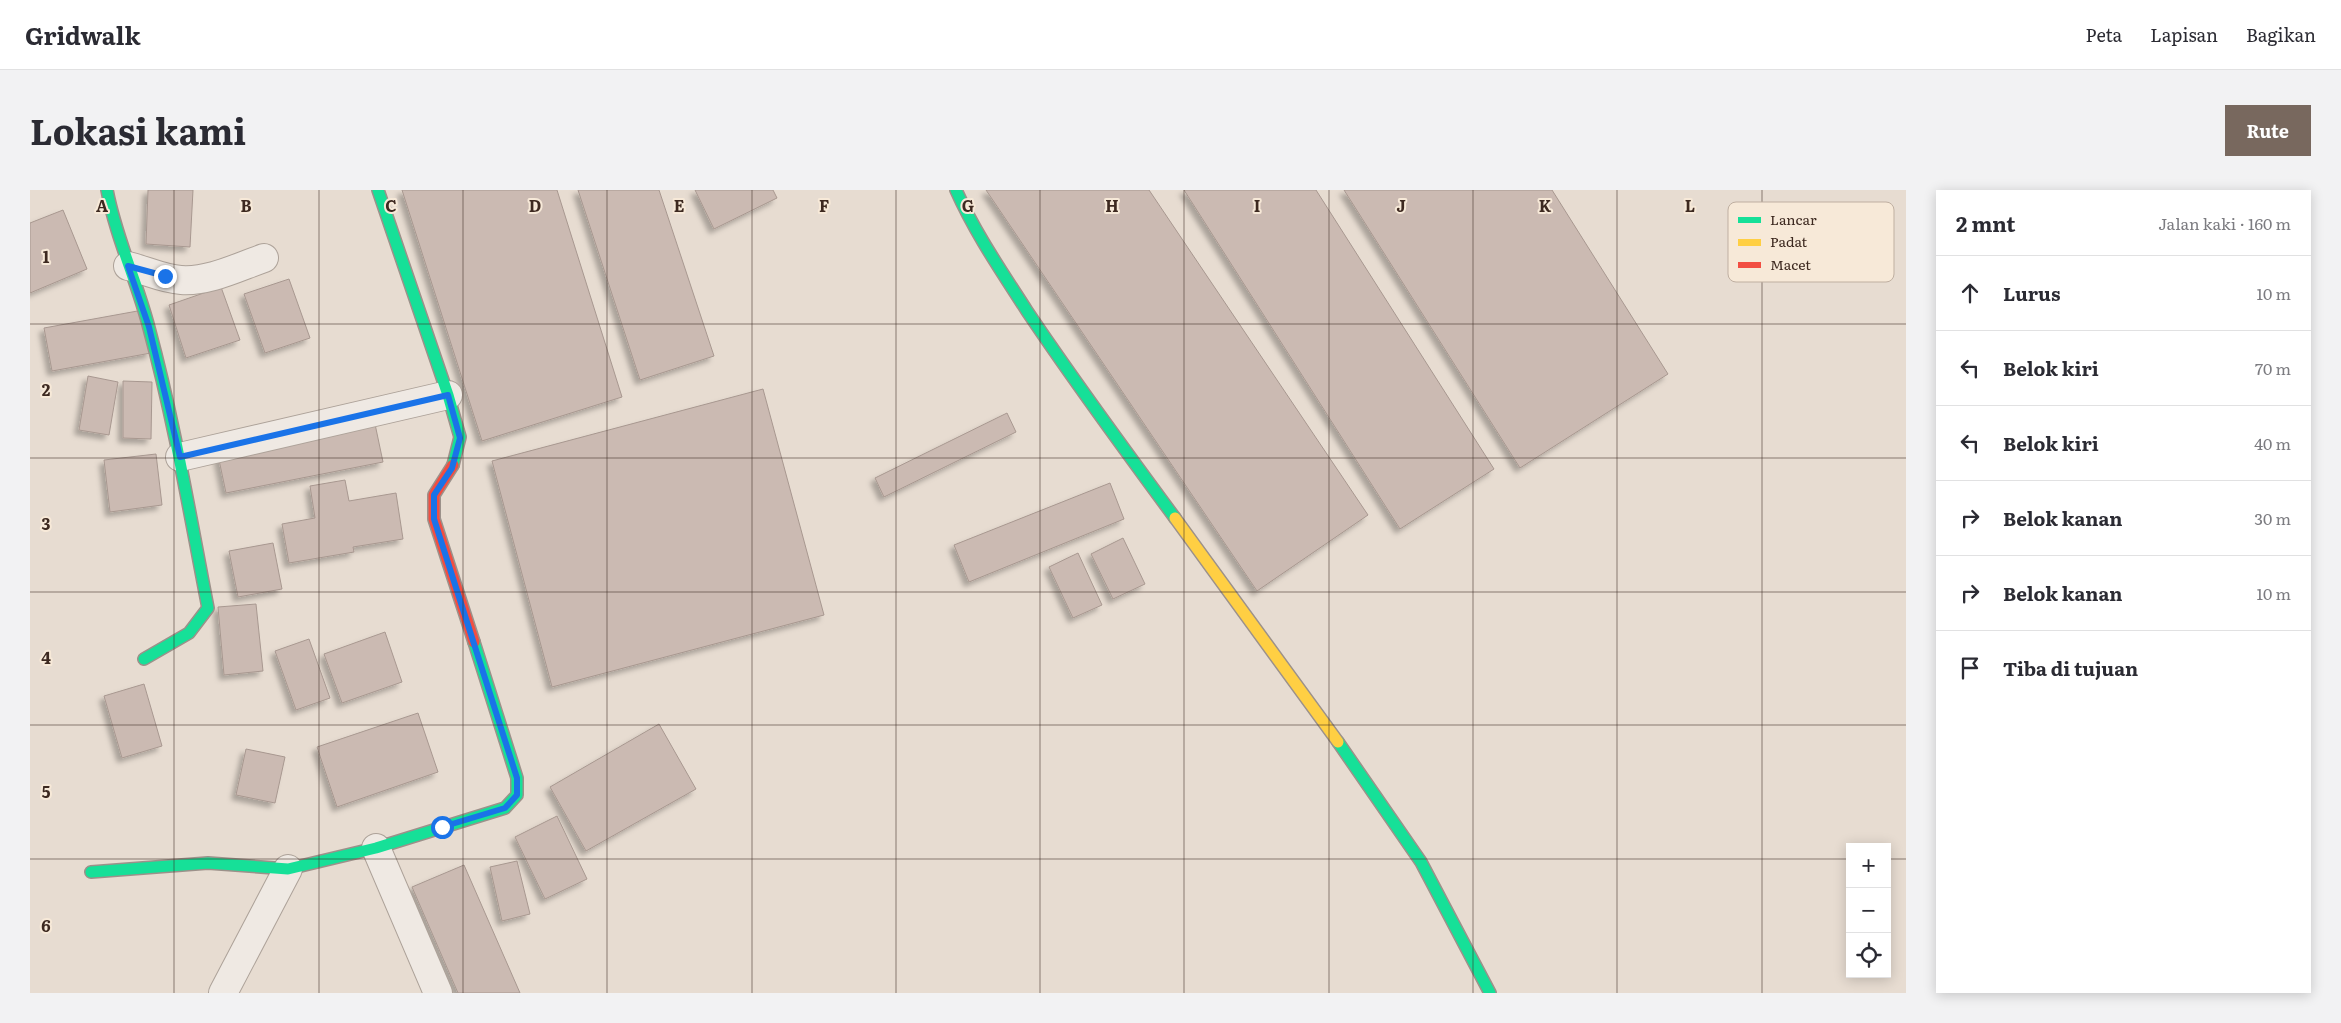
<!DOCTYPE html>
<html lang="id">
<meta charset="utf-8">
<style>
:root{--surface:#fff;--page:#f2f2f3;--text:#2b2b33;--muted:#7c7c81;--line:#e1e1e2;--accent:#78685e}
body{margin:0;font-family:Literata,serif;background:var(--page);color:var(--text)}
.controls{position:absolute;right:15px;bottom:15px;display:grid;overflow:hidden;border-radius:0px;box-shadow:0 2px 12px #0003}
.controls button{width:45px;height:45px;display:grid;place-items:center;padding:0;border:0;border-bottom:1px solid var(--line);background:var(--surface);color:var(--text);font:25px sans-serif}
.stop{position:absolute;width:15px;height:15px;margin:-11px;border:4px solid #1a73e8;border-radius:50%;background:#fff}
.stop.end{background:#1a73e8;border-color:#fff;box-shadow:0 1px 5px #0008}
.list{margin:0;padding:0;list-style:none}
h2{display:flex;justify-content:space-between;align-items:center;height:65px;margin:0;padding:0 20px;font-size:21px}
h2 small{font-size:16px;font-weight:400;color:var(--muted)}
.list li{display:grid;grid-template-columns:32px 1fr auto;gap:15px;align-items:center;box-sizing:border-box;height:75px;padding:0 20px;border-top:1px solid var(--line)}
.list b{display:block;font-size:19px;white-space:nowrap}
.list em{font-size:16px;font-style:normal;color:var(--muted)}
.icon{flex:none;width:28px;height:28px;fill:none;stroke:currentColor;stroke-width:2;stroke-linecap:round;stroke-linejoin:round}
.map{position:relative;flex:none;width:1876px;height:803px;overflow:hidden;border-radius:0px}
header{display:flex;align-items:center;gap:30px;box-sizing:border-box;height:70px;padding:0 25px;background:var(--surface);border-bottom:1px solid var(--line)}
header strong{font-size:24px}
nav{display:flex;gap:28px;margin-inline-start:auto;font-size:18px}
.intro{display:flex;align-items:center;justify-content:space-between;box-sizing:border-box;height:120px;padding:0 30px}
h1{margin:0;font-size:35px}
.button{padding:12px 22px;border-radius:0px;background:var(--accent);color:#fff;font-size:18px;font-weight:700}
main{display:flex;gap:30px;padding:0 30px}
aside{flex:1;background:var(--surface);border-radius:0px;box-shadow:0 2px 12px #0003}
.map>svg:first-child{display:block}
.building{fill:#cbbab2;stroke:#a89890;filter:url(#shadow)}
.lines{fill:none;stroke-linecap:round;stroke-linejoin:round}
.street-casing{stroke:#ada299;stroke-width:30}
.fast-casing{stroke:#9c918a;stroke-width:14}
.slow-casing{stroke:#9c918a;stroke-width:14}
.jam-casing{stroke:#9c918a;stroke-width:14}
.street{stroke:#efe9e3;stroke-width:28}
.fast{stroke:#16e098;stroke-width:11}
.slow{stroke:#ffcf43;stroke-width:11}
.jam{stroke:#f24e42;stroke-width:11}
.route{stroke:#1a73e8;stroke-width:6}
.grid{fill:none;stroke:#3d2920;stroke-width:1;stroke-opacity:0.55}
.key{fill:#f7e9d8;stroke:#bfafa1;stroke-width:1}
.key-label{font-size:14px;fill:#3d2920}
.grid-label{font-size:16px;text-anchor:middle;font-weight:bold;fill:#3d2920;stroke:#f7e9d8;stroke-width:4;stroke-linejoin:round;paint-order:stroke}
</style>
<header>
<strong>Gridwalk</strong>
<nav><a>Peta</a><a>Lapisan</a><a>Bagikan</a></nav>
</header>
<div class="intro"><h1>Lokasi kami</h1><a class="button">Rute</a></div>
<main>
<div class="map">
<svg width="1876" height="803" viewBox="0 0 1876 803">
<defs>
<filter id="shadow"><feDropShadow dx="-4.5" dy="4.5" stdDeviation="2.5" flood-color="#0004"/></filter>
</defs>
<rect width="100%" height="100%" fill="#e7dcd1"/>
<g class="building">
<polygon points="118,0 163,0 160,57 116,54"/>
<polygon points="372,0 527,0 592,207 452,251"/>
<polygon points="548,0 629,0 684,166 610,190"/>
<polygon points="665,0 743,0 747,8 684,39"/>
<polygon points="956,0 1119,0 1338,325 1227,401"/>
<polygon points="1154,0 1286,0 1464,279 1370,339"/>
<polygon points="1314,0 1522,0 1638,184 1490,278"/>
<polygon points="33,20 57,79 0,103 0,33"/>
<polygon points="259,89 280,148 235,163 214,104"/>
<polygon points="191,97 210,150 156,168 139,115"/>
<polygon points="113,120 121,163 22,181 14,138"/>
<polygon points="58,186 88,192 79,245 49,240"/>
<polygon points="93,191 122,192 121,249 93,248"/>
<polygon points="733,199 794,425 522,497 462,271"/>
<polygon points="977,223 986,242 854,307 845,288"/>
<polygon points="345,234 353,272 196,303 188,265"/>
<polygon points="126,264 132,315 80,322 74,270"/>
<polygon points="315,290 319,311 366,303 373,349 323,357 324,362 259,373 252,334 285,328 280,296"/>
<polygon points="1080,293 1094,329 939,392 924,355"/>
<polygon points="1093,348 1115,394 1083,409 1061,364"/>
<polygon points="243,353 252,399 208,407 199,361"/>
<polygon points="1048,363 1072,415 1043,428 1019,377"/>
<polygon points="226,414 233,481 194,485 188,417"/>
<polygon points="355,442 372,492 312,513 294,464"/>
<polygon points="279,449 300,508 266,520 245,461"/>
<polygon points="114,494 132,556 92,568 74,506"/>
<polygon points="388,523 408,582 307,617 287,557"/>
<polygon points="629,534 666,599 556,661 520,597"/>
<polygon points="216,559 255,567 245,613 206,605"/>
<polygon points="527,626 557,689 515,709 485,647"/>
<polygon points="487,671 500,724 472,731 460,677"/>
<polygon points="434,675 490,803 428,803 382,697"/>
</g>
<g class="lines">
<defs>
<g id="street">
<path d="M98 76C115 80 133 89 151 90 179 92 208 77 234 68"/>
<polyline points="150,267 418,205"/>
<polyline points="346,658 408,803"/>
<polyline points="193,803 258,679"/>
</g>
<g id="fast">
<path d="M77 0C86 48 107 91 119 138 144 230 160 325 178 418L159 443 114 469"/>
<polyline points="348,0 418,205 430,247 423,275"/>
<path d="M926 0C945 43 972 82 997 121 1044 191 1094 259 1145 328"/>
<polyline points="1308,552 1391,672 1460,803"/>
<polyline points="61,682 178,673 258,679 346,658 475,618 487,605 487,588 444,452"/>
</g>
<polyline id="slow" points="1145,328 1308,552"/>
<polyline id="jam" points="423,275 404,305 404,329 444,452"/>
</defs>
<use href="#street" class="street-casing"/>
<use href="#fast" class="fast-casing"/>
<use href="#slow" class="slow-casing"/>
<use href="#jam" class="jam-casing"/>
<use href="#street" class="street"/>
<use href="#fast" class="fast"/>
<use href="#slow" class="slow"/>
<use href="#jam" class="jam"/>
</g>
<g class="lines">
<polyline class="route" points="135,86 98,76 119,137 150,267 418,205 430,248 422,278 404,305 404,329 487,588 487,605 475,618 412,637"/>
</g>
<path class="grid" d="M144 0V803M289 0V803M433 0V803M577 0V803M722 0V803M866 0V803M1010 0V803M1154 0V803M1299 0V803M1443 0V803M1587 0V803M1732 0V803M0 134H1876M0 268H1876M0 402H1876M0 535H1876M0 669H1820M1857 669H1876"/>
<rect x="1698" y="12" width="166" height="80" rx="8" class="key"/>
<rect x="1708" y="27" width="23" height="6" fill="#16e098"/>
<rect x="1708" y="49" width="23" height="7" fill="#ffcf43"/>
<rect x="1708" y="72" width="23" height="6" fill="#f24e42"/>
<g class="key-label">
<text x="1740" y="35">Lancar</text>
<text x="1740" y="57">Padat</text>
<text x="1740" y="80">Macet</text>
</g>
<g class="grid-label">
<text x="72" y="22">A</text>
<text x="216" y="22">B</text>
<text x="361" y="22">C</text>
<text x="505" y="22">D</text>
<text x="649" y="22">E</text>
<text x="794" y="22">F</text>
<text x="938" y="22">G</text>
<text x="1082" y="22">H</text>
<text x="1227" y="22">I</text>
<text x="1371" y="22">J</text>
<text x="1515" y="22">K</text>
<text x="1660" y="22">L</text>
<text x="16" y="73">1</text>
<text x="16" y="206">2</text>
<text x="16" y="340">3</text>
<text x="16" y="474">4</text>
<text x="16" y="608">5</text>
<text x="16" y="742">6</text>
</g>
</svg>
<div class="controls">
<button>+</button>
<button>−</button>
<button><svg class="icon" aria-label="locate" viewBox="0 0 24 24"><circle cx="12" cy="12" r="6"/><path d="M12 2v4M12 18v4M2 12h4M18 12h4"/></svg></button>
</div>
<div class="stop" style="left:412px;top:637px"></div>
<div class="stop end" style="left:135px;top:86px"></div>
</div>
<aside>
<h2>2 mnt<small>Jalan kaki · 160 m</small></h2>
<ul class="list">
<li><svg class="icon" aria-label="ahead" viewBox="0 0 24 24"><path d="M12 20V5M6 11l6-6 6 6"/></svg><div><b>Lurus</b></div><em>10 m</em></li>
<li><svg class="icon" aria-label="left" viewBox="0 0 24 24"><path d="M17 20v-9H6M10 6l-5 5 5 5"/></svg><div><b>Belok kiri</b></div><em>70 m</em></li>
<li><svg class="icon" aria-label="left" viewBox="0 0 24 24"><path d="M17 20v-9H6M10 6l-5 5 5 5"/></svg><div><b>Belok kiri</b></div><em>40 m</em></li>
<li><svg class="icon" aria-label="right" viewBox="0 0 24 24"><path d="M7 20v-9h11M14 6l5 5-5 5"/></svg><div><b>Belok kanan</b></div><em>30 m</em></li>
<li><svg class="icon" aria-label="right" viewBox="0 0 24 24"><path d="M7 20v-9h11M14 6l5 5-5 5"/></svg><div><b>Belok kanan</b></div><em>10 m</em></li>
<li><svg class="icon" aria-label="arrive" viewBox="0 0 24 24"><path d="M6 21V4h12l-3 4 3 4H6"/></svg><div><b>Tiba di tujuan</b></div></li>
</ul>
</aside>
</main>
